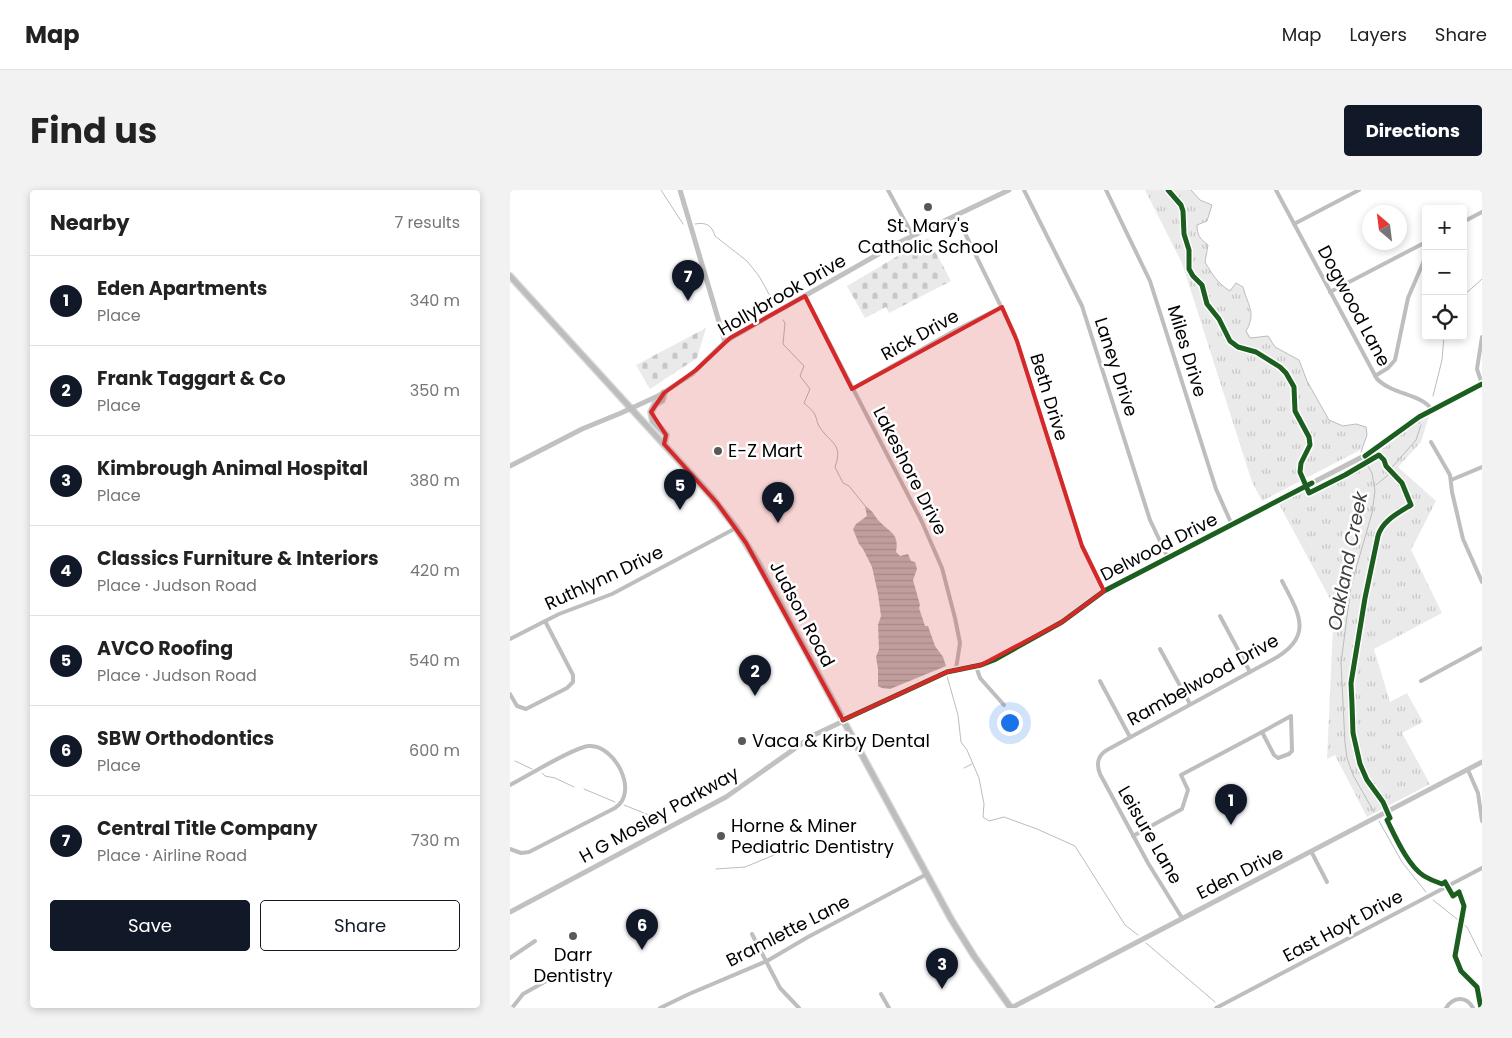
<!DOCTYPE html>
<meta charset="utf-8">
<style>
:root{--surface:#fff;--page:#f2f2f2;--text:#222;--muted:#767676;--line:#e0e0e0;--accent:#111827}
body{margin:0;font-family:Poppins,sans-serif;background:var(--page);color:var(--text)}
.controls{position:absolute;right:15px;top:15px;display:grid;overflow:hidden;border-radius:5px;box-shadow:0 2px 8px #0003}
.controls button{width:45px;height:45px;display:grid;place-items:center;padding:0;border:0;border-bottom:1px solid var(--line);background:var(--surface);color:var(--text);font:25px sans-serif}
.compass{position:absolute;left:852px;top:15px;width:45px;height:45px;border-radius:50%;background:var(--surface);box-shadow:0 2px 8px #0003;rotate:332deg}
.you{position:absolute;left:499px;top:532px;width:18px;height:18px;margin:-12px;border:4px solid #fff;border-radius:50%;background:#1a73e8;box-shadow:0 0 0 8px #1a73e833}
.badge{display:grid;place-items:center;width:32px;height:32px;border-radius:50%;background:var(--accent);color:#fff;font-size:16px;font-weight:700}
.pin{position:absolute;translate:-50% -41px;filter:drop-shadow(0 1px 2px #0008)}
.pin::after{content:'';position:absolute;top:26px;width:18px;height:15px;background:inherit;clip-path:polygon(0 0,100% 0,50% 100%)}
.list{margin:0;padding:0;list-style:none}
h2{display:flex;justify-content:space-between;align-items:center;height:65px;margin:0;padding:0 20px;font-size:21px}
h2 small{font-size:16px;font-weight:400;color:var(--muted)}
.list li{display:grid;grid-template-columns:32px 1fr auto;gap:15px;align-items:center;box-sizing:border-box;height:90px;padding:0 20px;border-top:1px solid var(--line)}
.list b{display:block;font-size:19px;white-space:nowrap}
.list p{margin:0;font-size:16px;white-space:nowrap;color:var(--muted)}
.list em{font-size:16px;font-style:normal;color:var(--muted)}
.actions{display:flex;gap:10px;padding:15px 20px}
.actions a{flex:1;padding:11px 0;border:1px solid var(--accent);border-radius:5px;text-align:center;font-size:18px;color:var(--accent)}
.actions .main{background:var(--accent);color:#fff}
.icon{flex:none;width:28px;height:28px;fill:none;stroke:currentColor;stroke-width:2;stroke-linecap:round;stroke-linejoin:round}
.map{position:relative;flex:none;width:972px;height:818px;overflow:hidden;border-radius:5px}
header{display:flex;align-items:center;gap:30px;box-sizing:border-box;height:70px;padding:0 25px;background:var(--surface);border-bottom:1px solid var(--line)}
header strong{font-size:24px}
nav{display:flex;gap:28px;margin-inline-start:auto;font-size:18px}
.intro{display:flex;align-items:center;justify-content:space-between;box-sizing:border-box;height:120px;padding:0 30px}
h1{margin:0;font-size:35px}
.button{padding:12px 22px;border-radius:5px;background:var(--accent);color:#fff;font-size:18px;font-weight:700}
main{display:flex;gap:30px;padding:0 30px}
aside{flex:1;background:var(--surface);border-radius:5px;box-shadow:0 2px 8px #0003}
.map>svg:first-child{display:block}
.cemetery{fill:url(#cemetery-stones)}
.park{fill:url(#park-tufts)}
.water{fill:url(#water-rules)}
.lines{fill:none;stroke-linecap:round;stroke-linejoin:round}
.stream{stroke:#bcbcbc;stroke-width:1}
.primary-casing{stroke:#dbdbdb;stroke-width:8}
.street{stroke:#bebebe;stroke-width:4}
.secondary{stroke:#c1c1c1;stroke-width:5}
.primary{stroke:#bdbdbd;stroke-width:5.5}
.cycleway-casing{stroke:#fff;stroke-width:8}
.cycleway{stroke:#1b5e20;stroke-width:5}
.marked{fill:#d62828;fill-opacity:0.2;stroke:#d62828;stroke-width:4;stroke-linejoin:round}
.poi-dot{fill:#595959;stroke:#fff;stroke-width:2}
.labels{text-anchor:middle;stroke-width:5;stroke-linejoin:round;paint-order:stroke}
.poi-label{font-size:18px;fill:#000;stroke:#fff;text-anchor:start}
.street-label{font-size:18px;fill:#000;stroke:#fff}
.water-label{font-size:19px;font-style:italic;fill:#404040;stroke:#fff}
</style>
<header>
<strong>Map</strong>
<nav><a>Map</a><a>Layers</a><a>Share</a></nav>
</header>
<div class="intro"><h1>Find us</h1><a class="button">Directions</a></div>
<main>
<aside>
<h2>Nearby<small>7 results</small></h2>
<ul class="list">
<li><span class="badge">1</span><div><b>Eden Apartments</b><p>Place</p></div><em>340 m</em></li>
<li><span class="badge">2</span><div><b>Frank Taggart &amp; Co</b><p>Place</p></div><em>350 m</em></li>
<li><span class="badge">3</span><div><b>Kimbrough Animal Hospital</b><p>Place</p></div><em>380 m</em></li>
<li><span class="badge">4</span><div><b>Classics Furniture &amp; Interiors</b><p>Place · Judson Road</p></div><em>420 m</em></li>
<li><span class="badge">5</span><div><b>AVCO Roofing</b><p>Place · Judson Road</p></div><em>540 m</em></li>
<li><span class="badge">6</span><div><b>SBW Orthodontics</b><p>Place</p></div><em>600 m</em></li>
<li><span class="badge">7</span><div><b>Central Title Company</b><p>Place · Airline Road</p></div><em>730 m</em></li>
</ul>
<div class="actions"><a class="main">Save</a><a>Share</a></div>
</aside>
<div class="map">
<svg width="972" height="818" viewBox="0 0 972 818">
<defs>
<pattern id="cemetery-stones" width="16" height="16" patternUnits="userSpaceOnUse" patternTransform="scale(1.25)"><rect width="16" height="16" fill="#eaeaea"/><path d="M2 7V4a2 2 0 0 1 4 0v3zM10 15v-3a2 2 0 0 1 4 0v3z" fill="#c7c7c7"/></pattern>
<pattern id="park-tufts" width="24" height="20" patternUnits="userSpaceOnUse" patternTransform="scale(1.25)"><rect width="24" height="20" fill="#eaeaea"/><path d="M3 7l-1-3M5 7V3M7 7l1-3M15 17l-1-3M17 17v-4M19 17l1-3" fill="none" stroke="#c7c7c7"/></pattern>
<pattern id="water-rules" width="6" height="5" patternUnits="userSpaceOnUse" patternTransform="scale(1.25)"><rect width="6" height="5" fill="#bcbcbc"/><path d="M0 2.5h6" fill="none" stroke="#a0a0a0"/></pattern>
</defs>
<rect width="100%" height="100%" fill="#fff"/>
<g class="cemetery">
<polygon points="418,48 441,91 379,123 376,117 355,128 337,96"/>
<polygon points="196,138 187,168 140,199 126,175"/>
</g>
<g class="park">
<path d="M635 0H681L690 10 702 15 697 31 687 35C687 45 690 49 698 55L695 72C702 84 708 94 720 101L726 93 733 97C737 114 747 123 736 141L740 148 758 146 765 157 789 170 797 191 819 230 833 236 846 234 856 237 857 245 852 259 752 311 742 292 672 73Z"/>
<path d="M919 226 911 252 888 277 926 311 901 360 932 423 864 459 880 512 897 503 913 532 892 543 920 594 857 627 825 565 817 569 824 416 769 314 861 267C881 254 898 237 919 226Z"/>
</g>
<path class="water" d="M355 316C365 322 364 327 371 333 382 344 389 344 386 362L390 366 398 364 401 371 405 372 407 379 403 390 410 415 409 418 415 436H418L425 456 433 467 436 476 380 499 372 498 368 496V479L366 467 369 459 368 435 371 426 368 404 362 377 353 359 349 354 343 339 346 334 357 326Z"/>
<g class="lines">
<g class="stream">
<polyline points="151,0 173,34"/>
<path d="M681 0 690 10 702 15 697 31 687 35C687 45 690 49 698 55L695 72C702 84 708 94 720 101L726 93 733 97C737 114 747 123 736 141L740 148 758 146 765 157 789 170 797 191 819 230 833 236 846 234 856 237 857 245 851 262"/>
<path d="M185 34C196 32 202 35 205 46L237 71 249 86 265 115"/>
<polyline points="953,106 972,89"/>
<path d="M273 130 275 133 273 154 294 176 290 186 300 199 294 213C298 217 303 220 305 225 307 229 307 233 309 236 319 253 334 253 325 277L333 293 339 296 356 317"/>
<polyline points="923,206 932,170 934,146"/>
<polyline points="855,271 862,283 865,301 862,323 841,396 831,473 835,553 837,568 843,585 864,622"/>
<polyline points="866,295 878,285 883,276 906,250 911,235"/>
<polyline points="437,486 448,525 451,552 457,560 469,588 474,614 473,627 479,631 494,627 527,639 565,656 615,735 628,745"/>
<polyline points="5,571 22,579"/>
<polyline points="454,578 462,574"/>
<polyline points="32,583 35,586 45,588 64,597"/>
<polyline points="74,599 105,612"/>
<polyline points="114,615 149,629"/>
<polyline points="869,631 892,672 916,702"/>
<polyline points="206,679 235,677 274,661"/>
<polyline points="923,710 957,737 972,767"/>
<polyline points="636,753 705,812"/>
</g>
<defs>
<g id="primary">
<polyline points="0,86 201,306 226,338 248,373 441,729 464,766 501,818"/>
<polyline points="154,254 156,245 143,231 141,222 145,214 152,210 154,203"/>
</g>
</defs>
<use href="#primary" class="primary-casing"/>
<g class="street">
<polyline points="378,0 403,46"/>
<polyline points="514,0 572,116 640,330 658,368"/>
<polyline points="596,0 640,91 706,299 722,335"/>
<path d="M766 0 867 189C883 205 912 204 922 220"/>
<polyline points="446,25 505,145 572,356 594,401"/>
<polyline points="953,32 972,22"/>
<polyline points="784,34 849,0"/>
<polyline points="820,102 916,52"/>
<polyline points="295,106 412,332 432,378 445,428 450,453 446,479"/>
<polyline points="865,186 878,178 885,170 898,108 916,66"/>
<polyline points="972,194 967,179 972,147"/>
<polyline points="342,199 444,141 492,117"/>
<polyline points="921,252 940,285 942,302 953,349 972,392"/>
<polyline points="941,290 972,277"/>
<polyline points="710,426 740,482"/>
<polyline points="0,449 49,424 102,404 226,338"/>
<polyline points="650,459 680,514"/>
<polyline points="466,476 470,488 494,515"/>
<polyline points="590,491 620,547"/>
<polyline points="911,491 972,458"/>
<polyline points="0,504 7,516 16,519 57,498 63,492 63,485 35,431"/>
<polygon points="781,526 782,561 779,564 768,568 764,565 752,542"/>
<polyline points="958,580 968,603 972,631"/>
<path d="M0 595C16 587 64 557 79 556 104 554 130 602 105 618L19 662 11 663 0 659"/>
<polyline points="623,646 672,619 678,600 671,585 752,542"/>
<polyline points="801,661 817,692"/>
<path d="M672 728 638 673 590 584C586 574 588 565 597 560L762 470C804 447 790 425 772 391"/>
<polyline points="242,744 270,798 289,818"/>
<polyline points="0,768 25,751"/>
<polyline points="371,804 379,818"/>
<polyline points="2,818 13,804 54,781"/>
<polyline points="150,818 179,804 257,771 298,747 417,684"/>
<polyline points="706,818 972,678"/>
<path d="M936 818C943 807 956 805 963 818"/>
</g>
<g class="secondary">
<polyline points="170,0 215,152"/>
<polyline points="0,276 72,239 111,223 148,206 182,184 215,152 226,145 388,53 499,0"/>
<polyline points="0,722 216,607 304,545 437,482 471,475 484,470 552,432 594,401 854,266 871,255 909,227 972,194"/>
<polyline points="501,818 972,572"/>
</g>
<use href="#primary" class="primary"/>
<defs>
<g id="cycleway">
<path d="M658 0 671 15 673 21 674 44 679 60V79L683 86 692 95 697 114 709 129 720 151 728 157 746 162 770 177 776 183 784 197 785 221 799 247 800 255 791 273 790 282 799 303 835 285 869 265 874 270 876 276 892 293 901 315C888 323 872 331 868 346L855 408 841 493 842 514 843 543 850 574 857 590 873 612 880 628 877 630C885 646 898 676 914 686 919 689 926 692 932 694L935 692 943 706 949 702 954 716 945 766 951 781 967 797 971 818"/>
<polyline points="855,266 909,227 972,194"/>
<polyline points="333,530 437,482 471,475 484,470 552,432 594,401 802,293"/>
</g>
</defs>
<use href="#cycleway" class="cycleway-casing"/>
<use href="#cycleway" class="cycleway"/>
</g>
<path class="marked" d="M295 106 342 199 492 117 507 151 572 356 594 401 552 432 471 475 437 482 333 530 236 353 207 313 154 254 156 245 141 222 154 203 186 180 220 148Z"/>
<g class="poi-dot">
<circle cx="418" cy="17" r="5"/>
<circle cx="208" cy="261" r="5"/>
<circle cx="232" cy="551" r="5"/>
<circle cx="211" cy="646" r="5"/>
<circle cx="63" cy="746" r="5"/>
</g>
<g class="labels">
<g class="poi-label">
<text x="418" y="42" text-anchor="middle">St. Mary's<tspan x="418" dy="21">Catholic School</tspan></text>
<text x="218" y="267">E-Z Mart</text>
<text x="242" y="557">Vaca &amp; Kirby Dental</text>
<text x="221" y="642">Horne &amp; Miner<tspan x="221" dy="21">Pediatric Dentistry</tspan></text>
<text x="63" y="771" text-anchor="middle">Darr<tspan x="63" dy="21">Dentistry</tspan></text>
</g>
<g class="street-label">
<text transform="translate(272 105) rotate(-30)" y="6">Hollybrook Drive</text>
<text transform="translate(844 116) rotate(62)" y="6">Dogwood Lane</text>
<text transform="translate(410 145) rotate(-29)" y="6">Rick Drive</text>
<text transform="translate(677 161) rotate(73)" y="6">Miles Drive</text>
<text transform="translate(606 177) rotate(72)" y="6">Laney Drive</text>
<text transform="translate(539 207) rotate(73)" y="6">Beth Drive</text>
<text transform="translate(400 281) rotate(63)" y="6">Lakeshore Drive</text>
<text transform="translate(649 357) rotate(-27)" y="6">Delwood Drive</text>
<text transform="translate(94 388) rotate(-25)" y="6">Ruthlynn Drive</text>
<text transform="translate(292 424) rotate(62)" y="6">Judson Road</text>
<text transform="translate(693 490) rotate(-29)" y="6">Rambelwood Drive</text>
<text transform="translate(149 625) rotate(-29)" y="6">H G Mosley Parkway</text>
<text transform="translate(640 645) rotate(60)" y="6">Leisure Lane</text>
<text transform="translate(730 683) rotate(-27)" y="6">Eden Drive</text>
<text transform="translate(833 736) rotate(-28)" y="6">East Hoyt Drive</text>
<text transform="translate(278 741) rotate(-27)" y="6">Bramlette Lane</text>
</g>
<g class="water-label">
<text transform="translate(837 371) rotate(-79)" y="7">Oakland Creek</text>
</g>
</g>
</svg>
<div class="controls">
<button>+</button>
<button>−</button>
<button><svg class="icon" aria-label="locate" viewBox="0 0 24 24"><circle cx="12" cy="12" r="6"/><path d="M12 2v4M12 18v4M2 12h4M18 12h4"/></svg></button>
</div>
<svg class="compass" viewBox="-18 -18 36 36"><path d="M0-13l5 13h-10z" fill="#e53935"/><path d="M0 13l5-13h-10z" fill="#767676"/></svg>
<div class="you"></div>
<div class="pin badge" style="left:721px;top:635px">1</div>
<div class="pin badge" style="left:245px;top:506px">2</div>
<div class="pin badge" style="left:432px;top:799px">3</div>
<div class="pin badge" style="left:268px;top:333px">4</div>
<div class="pin badge" style="left:170px;top:320px">5</div>
<div class="pin badge" style="left:132px;top:760px">6</div>
<div class="pin badge" style="left:178px;top:111px">7</div>
</div>
</main>
